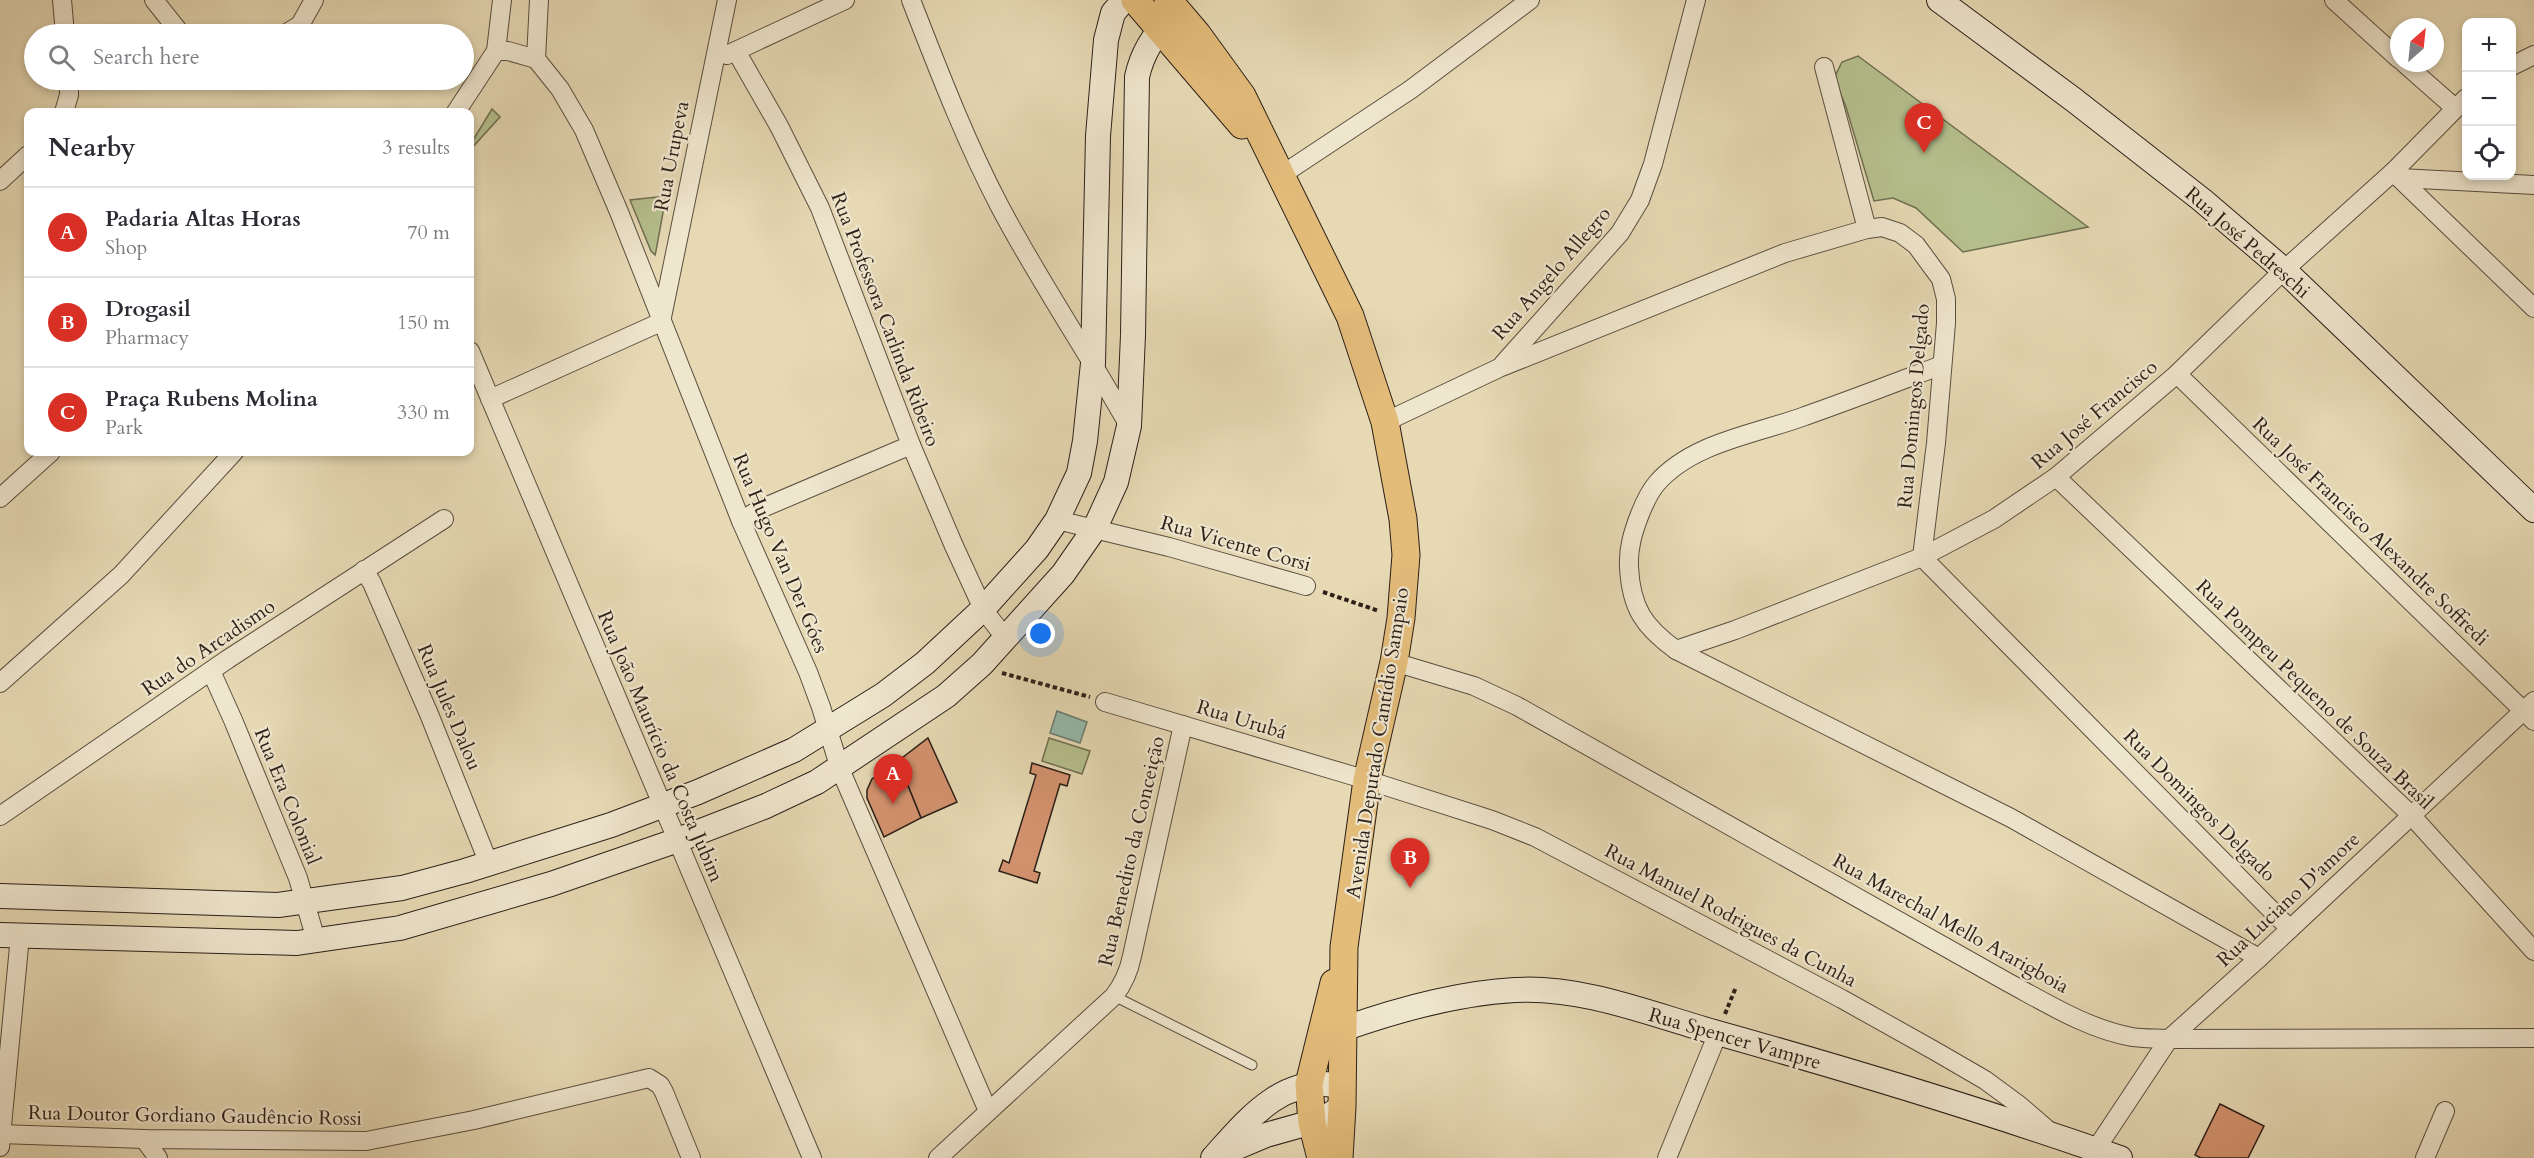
<!DOCTYPE html>
<meta charset="utf-8">
<style>
:root{--surface:#fff;--page:#f2f2f3;--text:#2b2b33;--muted:#7c7c81;--line:#e1e1e2;--accent:#d93025}
body{margin:0;font-family:Cardo,serif;background:var(--page);color:var(--text)}
.controls{position:absolute;right:18px;top:18px;display:grid;overflow:hidden;border-radius:12px;box-shadow:0 3px 9px #0003}
.controls button{width:54px;height:54px;display:grid;place-items:center;padding:0;border:0;border-bottom:2px solid var(--line);background:var(--surface);color:var(--text);font:30px sans-serif}
.compass{position:absolute;left:2390px;top:18px;width:54px;height:54px;border-radius:50%;background:var(--surface);box-shadow:0 3px 9px #0003;rotate:27deg}
.you{position:absolute;left:1041px;top:634px;width:21px;height:21px;margin:-15px;border:4px solid #fff;border-radius:50%;background:#1a73e8;box-shadow:0 0 0 9px #1a73e833}
.badge{display:grid;place-items:center;width:39px;height:39px;border-radius:50%;background:var(--accent);color:#fff;font-size:20px;font-weight:700}
.pin{position:absolute;translate:-50% -50px;filter:drop-shadow(0 2px 3px #0008)}
.pin::after{content:'';position:absolute;top:32px;width:21px;height:18px;background:inherit;clip-path:polygon(0 0,100% 0,50% 100%)}
.list{margin:0;padding:0;list-style:none}
h2{display:flex;justify-content:space-between;align-items:center;height:78px;margin:0;padding:0 24px;font-size:26px}
h2 small{font-size:20px;font-weight:400;color:var(--muted)}
.list li{display:grid;grid-template-columns:39px 1fr auto;gap:18px;align-items:center;box-sizing:border-box;height:90px;padding:0 24px;border-top:2px solid var(--line)}
.list b{display:block;font-size:22px;white-space:nowrap}
.list p{margin:0;font-size:20px;white-space:nowrap;color:var(--muted)}
.list em{font-size:20px;font-style:normal;color:var(--muted)}
.icon{flex:none;width:33px;height:33px;fill:none;stroke:currentColor;stroke-width:2;stroke-linecap:round;stroke-linejoin:round}
.map{position:relative;flex:none;width:2534px;height:1158px;overflow:hidden}
.search{position:absolute;background:var(--surface);box-shadow:0 3px 9px #0003;left:24px;top:24px;width:450px;height:66px;display:flex;align-items:center;gap:15px;box-sizing:border-box;padding:0 21px;border-radius:33px;color:var(--muted);font-size:22px}
.panel{position:absolute;background:var(--surface);box-shadow:0 3px 9px #0003;left:24px;top:108px;width:450px;height:348px;border-radius:12px}
.map>svg:first-child{display:block}
.green{fill:#b5bf8d;stroke:#706f52;stroke-width:1.5}
.water{fill:#96baab;stroke:#6b7c70;stroke-width:1.5}
.building{fill:#d3926e;stroke:#2b1f18;stroke-width:1.5}
.lines{fill:none;stroke-linecap:round;stroke-linejoin:round}
.lane-casing{stroke:#5a4e3f;stroke-width:11}
.street-casing{stroke:#5a4e3f;stroke-width:20}
.secondary-casing{stroke:#2b1f18;stroke-width:26}
.primary-casing{stroke:#2b1f18;stroke-width:29}
.path{stroke:#2b1f18;stroke-width:4;stroke-dasharray:4.5 3;stroke-linecap:butt}
.lane{stroke:#efe6ce;stroke-width:9}
.street{stroke:#efe6ce;stroke-width:18}
.secondary{stroke:#efe6ce;stroke-width:24}
.primary{stroke:#e3bc7a;stroke-width:27}
.labels{text-anchor:middle;stroke-width:4.5;stroke-linejoin:round;paint-order:stroke}
.street-label{font-size:20px;fill:#2b1f18;stroke:#efe6ce}
</style>
<div class="map">
<svg width="2534" height="1158" viewBox="0 0 2534 1158">
<rect width="100%" height="100%" fill="#e6d9b4"/>
<filter id="stains"><feTurbulence type="fractalNoise" baseFrequency=".00333" numOctaves="4"/><feColorMatrix values="0 0 0 0 .2 0 0 0 0 .09 0 0 0 0 .02 0 0 0 .5 -.17"/></filter>
<radialGradient id="worn" r=".72"><stop offset=".6" stop-color="#630" stop-opacity="0"/><stop offset="1" stop-color="#630" stop-opacity=".3"/></radialGradient>
<g class="green">
<polygon points="1858,56 2088,227 1963,252 1916,208 1893,198 1874,201 1846,107 1834,78 1842,62"/>
<polygon points="492,109 500,117 470,150 470,145"/>
<polygon points="666,196 656,251 655,255 651,251 630,200"/>
<polygon points="1049,738 1090,751 1082,774 1042,761"/>
</g>
<polygon class="water" points="1057,711 1087,722 1080,743 1050,733"/>
<g class="building">
<polygon points="928,738 957,802 921,818 898,761"/>
<polygon points="898,761 921,818 884,837 867,798 867,790 872,779"/>
<polygon points="1032,763 1070,775 1067,786 1060,784 1034,871 1040,873 1037,883 999,871 1003,860 1009,863 1036,775 1030,773"/>
<polygon points="2220,1104 2264,1126 2248,1158 2201,1158 2195,1155"/>
</g>
<g class="lines">
<defs>
<polyline id="lane" points="1114,996 1252,1065"/>
<g id="street">
<polyline points="62,0 65,34"/>
<polyline points="154,0 181,34"/>
<path d="M911 0C938 69 965 140 999 205 1039 281 1087 351 1129 426"/>
<polyline points="2334,0 2399,59"/>
<polyline points="285,34 300,25 314,0"/>
<polyline points="496,51 508,51 536,59 560,89 584,130 619,212 741,521 808,672 821,707 840,769 988,1111"/>
<polyline points="736,51 779,126 820,208 911,445 954,546 983,609 1006,639"/>
<polyline points="727,55 845,0"/>
<polyline points="536,59 539,0"/>
<polyline points="2404,63 2455,108"/>
<polyline points="2512,66 2534,55"/>
<polyline points="1824,67 1867,229"/>
<polyline points="64,112 69,95 69,80"/>
<polyline points="456,112 496,51 502,0"/>
<polyline points="2393,172 2534,308"/>
<polyline points="1280,176 1410,90 1530,0"/>
<polyline points="2400,178 2534,185"/>
<polyline points="0,181 28,155"/>
<polyline points="470,351 812,1158"/>
<polyline points="1503,364 1620,233 1640,200 1653,164 1696,0"/>
<path d="M1942 365C1897 382 1851 400 1805 416 1757 434 1693 442 1657 483 1650 491 1644 504 1640 514 1633 532 1628 548 1629 567 1631 608 1644 627 1676 650L2011 818 2259 958"/>
<polyline points="2177,374 2534,721"/>
<polyline points="490,399 661,322 727,0"/>
<polyline points="1385,422 1499,368 1785,253 1867,229 1882,227 1900,233 1916,245 1941,279 1946,299 1946,323 1936,443 1922,557 2290,929"/>
<polyline points="2056,477 2411,815 2534,951"/>
<polyline points="0,498 51,452"/>
<polyline points="1057,520 1169,547 1306,586"/>
<polyline points="741,521 760,509 911,445"/>
<polyline points="364,570 372,583 429,714 489,864"/>
<polyline points="1676,650 1735,630 1922,557 1994,519 2056,477 2177,374 2284,270 2393,172 2466,98"/>
<path d="M1394 662 1474 686 1517 706 2009 983C2048 1004 2088 1029 2132 1037 2144 1039 2157 1038 2169 1039L2534 1038"/>
<polyline points="211,671 233,720 298,878 316,940"/>
<polyline points="0,683 121,575 234,452"/>
<polyline points="1105,702 1367,780 1492,820 1535,837 1842,999 1935,1051 1985,1080 2019,1105 2048,1130"/>
<polyline points="0,816 228,659 444,519"/>
<polyline points="0,1134 144,1139 366,1141 474,1120 649,1078 660,1085 664,1092 691,1158"/>
<polyline points="144,1139 158,1158"/>
<polyline points="0,1147 20,936"/>
<polyline points="2096,1149 2169,1039 2259,958 2534,701"/>
<path d="M938 1158 1114 996C1124 983 1129 971 1132 956L1183 725"/>
<polyline points="1667,1158 1718,1033"/>
<polyline points="2425,1158 2445,1111"/>
</g>
<g id="secondary">
<polyline points="1939,0 2074,100 2202,200 2284,270 2534,510"/>
<polyline points="0,896 278,905 402,888 465,871 611,825 698,792 794,750 883,695 925,663 983,609 1037,549 1057,520 1079,473 1085,441 1093,363 1098,136 1106,40 1113,13 1124,0"/>
<path d="M0 935 297 943 400 928 551 884 678 840 766 806 817 782 946 696 982 664 1063 574 1095 528 1116 482 1129 426 1133 335 1137 77C1142 53 1155 33 1172 16"/>
<path d="M1343 1029C1397 1010 1458 993 1515 990 1582 986 1650 1014 1714 1032 1850 1070 1986 1111 2120 1158"/>
<polyline points="1221,1154 1266,1135 1323,1119 1342,1107"/>
<path d="M1213 1158C1248 1119 1283 1074 1341 1086"/>
</g>
<g id="primary">
<polyline points="1135,0 1242,125"/>
<polyline points="1168,0 1197,34 1242,96 1350,316 1385,422 1403,519 1406,555 1401,618 1394,662 1367,780 1344,947 1342,1107 1339,1158"/>
<polyline points="1321,1158 1312,1123 1309,1084 1334,983"/>
</g>
</defs>
<use href="#lane" class="lane-casing"/>
<use href="#street" class="street-casing"/>
<use href="#secondary" class="secondary-casing"/>
<use href="#primary" class="primary-casing"/>
<g class="path">
<polyline points="1323,592 1379,611"/>
<polyline points="1002,673 1090,697"/>
<polyline points="1725,1014 1736,987"/>
</g>
<use href="#lane" class="lane"/>
<use href="#street" class="street"/>
<use href="#secondary" class="secondary"/>
<use href="#primary" class="primary"/>
</g>
<g class="labels">
<g class="street-label">
<text transform="translate(671 156) rotate(-79)" y="7">Rua Urupeva</text>
<text transform="translate(2248 242) rotate(41)" y="7">Rua José Pedreschi</text>
<text transform="translate(1551 273) rotate(-49)" y="7">Rua Angelo Allegro</text>
<text transform="translate(886 319) rotate(69)" y="7">Rua Professora Carlinda Ribeiro</text>
<text transform="translate(1913 406) rotate(-85)" y="7">Rua Domingos Delgado</text>
<text transform="translate(2094 414) rotate(-40)" y="7">Rua José Francisco</text>
<text transform="translate(2371 531) rotate(44)" y="7">Rua José Francisco Alexandre Soffredi</text>
<text transform="translate(1236 543) rotate(16)" y="7">Rua Vicente Corsi</text>
<text transform="translate(781 553) rotate(67)" y="7">Rua Hugo Van Der Góes</text>
<text transform="translate(208 647) rotate(-34)" y="7">Rua do Arcadismo</text>
<text transform="translate(2315 694) rotate(44)" y="7">Rua Pompeu Pequeno de Souza Brasil</text>
<text transform="translate(450 707) rotate(67)" y="7">Rua Jules Dalou</text>
<text transform="translate(1242 719) rotate(17)" y="7">Rua Urubá</text>
<text transform="translate(1377 743) rotate(-81)" y="7">Avenida Deputado Cantídio Sampaio</text>
<text transform="translate(661 746) rotate(67)" y="7">Rua João Maurício da Costa Jubim</text>
<text transform="translate(288 796) rotate(68)" y="7">Rua Era Colonial</text>
<text transform="translate(2200 805) rotate(45)" y="7">Rua Domingos Delgado</text>
<text transform="translate(1131 851) rotate(-77)" y="7">Rua Benedito da Conceição</text>
<text transform="translate(2288 899) rotate(-43)" y="7">Rua Luciano D'amore</text>
<text transform="translate(1731 915) rotate(28)" y="7">Rua Manuel Rodrigues da Cunha</text>
<text transform="translate(1951 923) rotate(29)" y="7">Rua Marechal Mello Ararigboia</text>
<text transform="translate(1735 1038) rotate(16)" y="7">Rua Spencer Vampre</text>
<text transform="translate(195 1115) rotate(1)" y="7">Rua Doutor Gordiano Gaudêncio Rossi</text>
</g>
</g>
<rect width="100%" height="100%" filter="url(#stains)"/>
<rect width="100%" height="100%" fill="url(#worn)"/>
</svg>
<div class="controls">
<button>+</button>
<button>−</button>
<button><svg class="icon" aria-label="locate" viewBox="0 0 24 24"><circle cx="12" cy="12" r="6"/><path d="M12 2v4M12 18v4M2 12h4M18 12h4"/></svg></button>
</div>
<svg class="compass" viewBox="-18 -18 36 36"><path d="M0-13l5 13h-10z" fill="#e53935"/><path d="M0 13l5-13h-10z" fill="#7c7c81"/></svg>
<div class="you"></div>
<div class="pin badge" style="left:893px;top:804px">A</div>
<div class="pin badge" style="left:1410px;top:888px">B</div>
<div class="pin badge" style="left:1924px;top:153px">C</div>
<div class="search"><svg class="icon" aria-label="search" viewBox="0 0 24 24"><circle cx="10" cy="10" r="6"/><path d="M15 15l6 6"/></svg>Search here</div>
<section class="panel">
<h2>Nearby<small>3 results</small></h2>
<ul class="list">
<li><span class="badge">A</span><div><b>Padaria Altas Horas</b><p>Shop</p></div><em>70 m</em></li>
<li><span class="badge">B</span><div><b>Drogasil</b><p>Pharmacy</p></div><em>150 m</em></li>
<li><span class="badge">C</span><div><b>Praça Rubens Molina</b><p>Park</p></div><em>330 m</em></li>
</ul>
</section>
</div>
